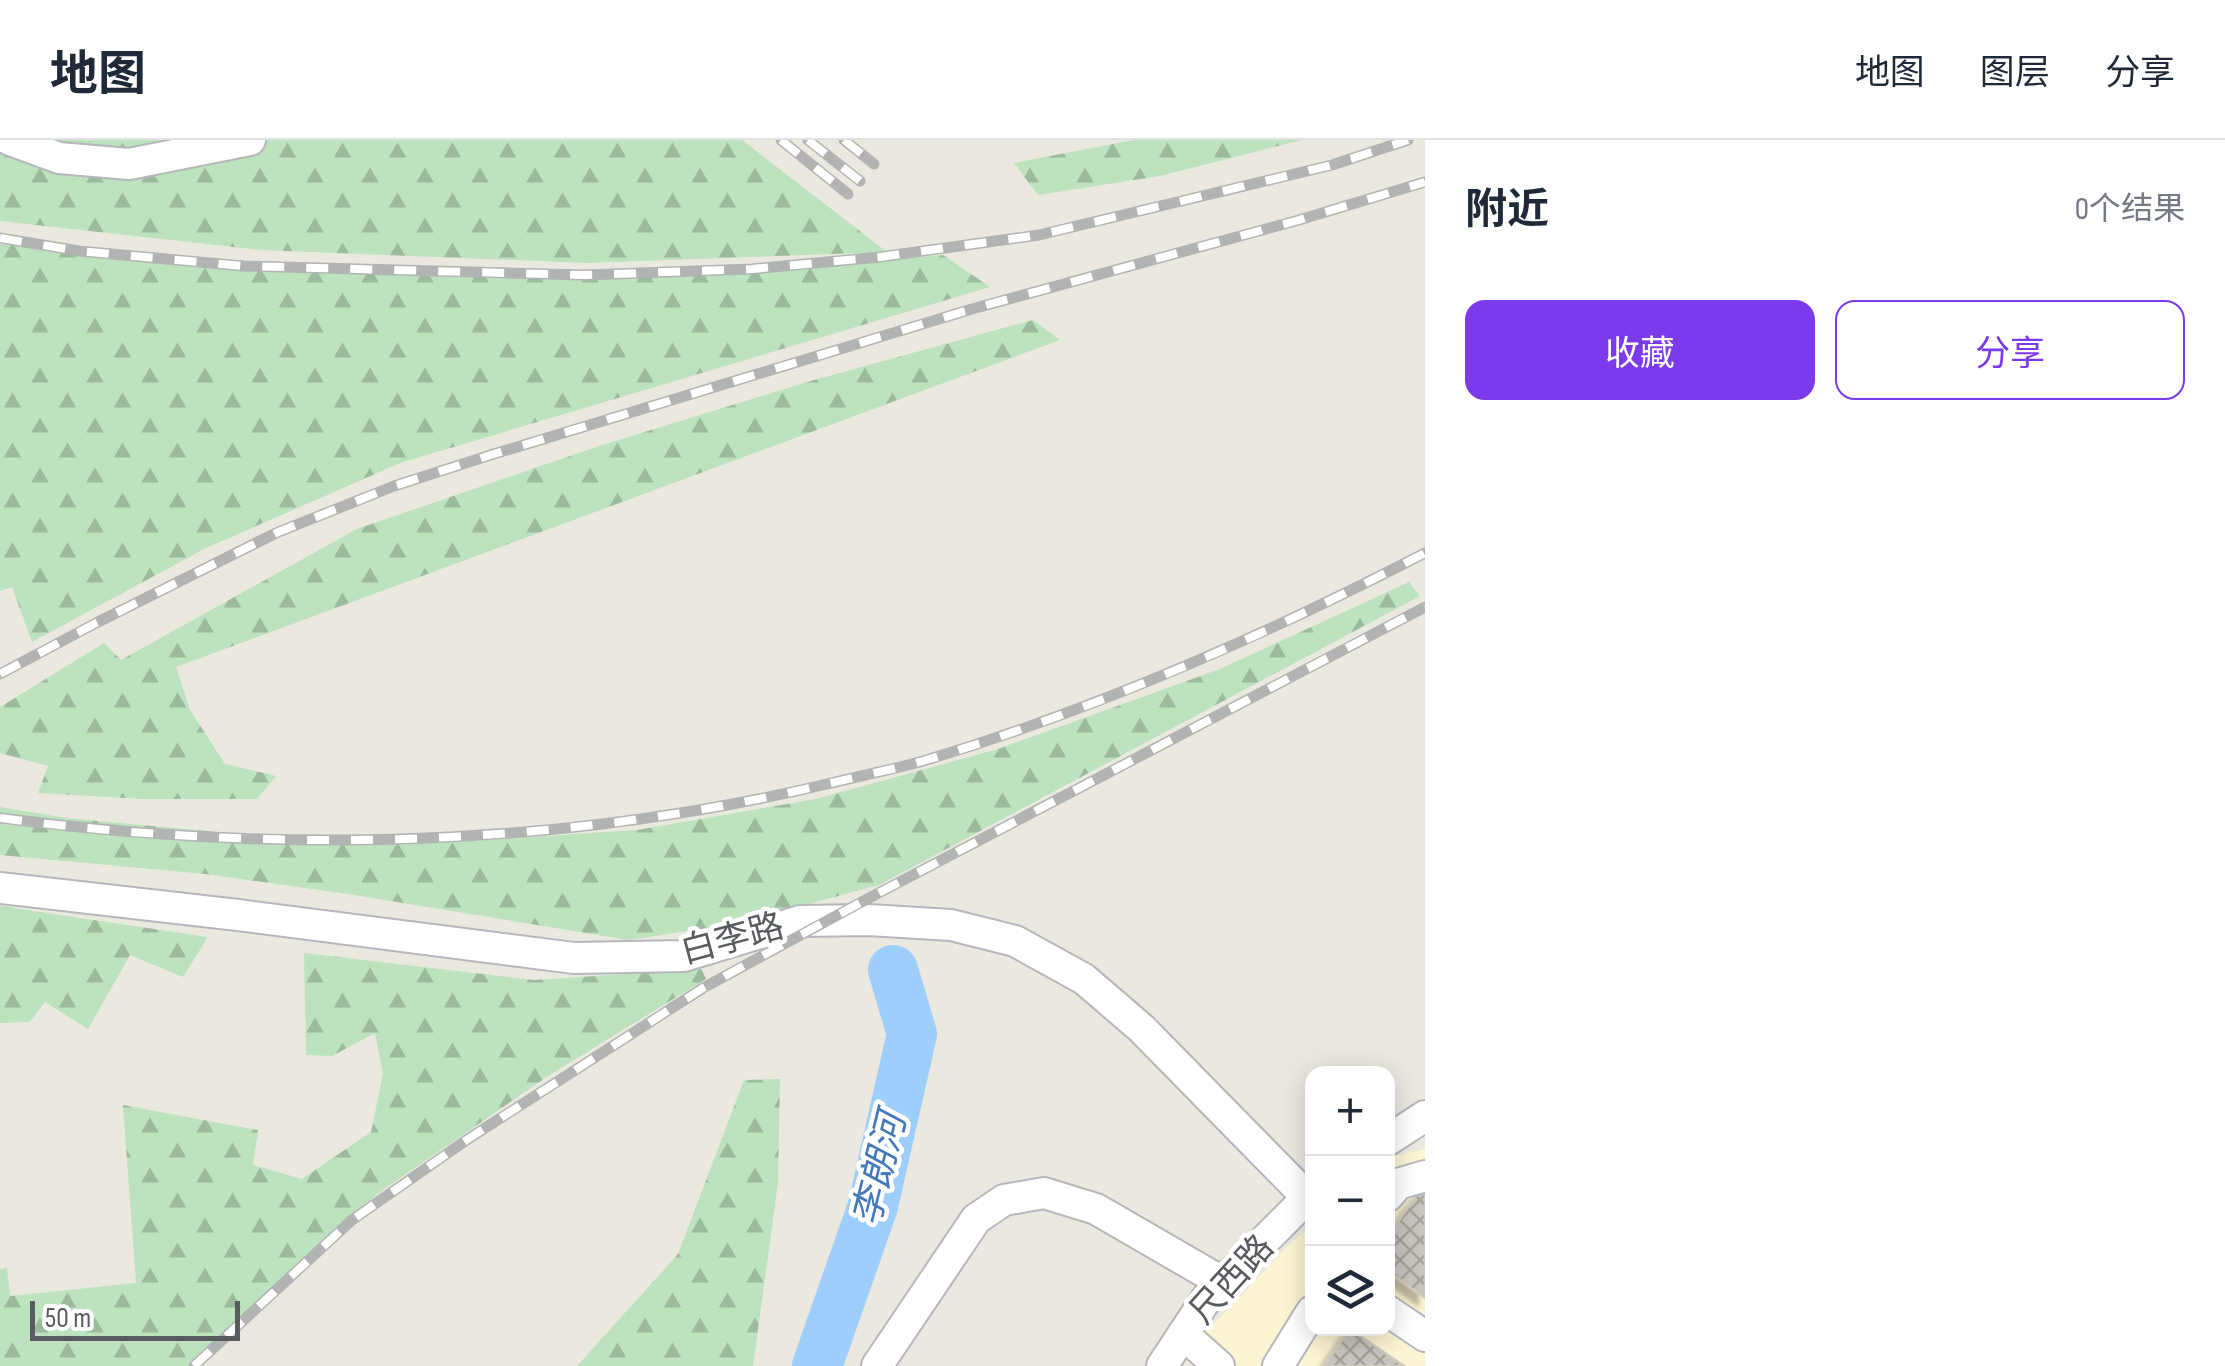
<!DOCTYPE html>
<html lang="zh">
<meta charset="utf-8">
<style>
:root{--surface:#fff;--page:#f6f6f7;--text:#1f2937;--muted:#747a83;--line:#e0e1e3;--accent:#7c3aed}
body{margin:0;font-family:"Sofia Sans Condensed","Noto Sans SC",sans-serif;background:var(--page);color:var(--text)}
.controls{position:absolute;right:30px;bottom:30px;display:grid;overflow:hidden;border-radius:20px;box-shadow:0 5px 25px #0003}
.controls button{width:90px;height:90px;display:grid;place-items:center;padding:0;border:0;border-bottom:2px solid var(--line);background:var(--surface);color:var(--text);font:50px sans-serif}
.scale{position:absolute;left:30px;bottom:25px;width:210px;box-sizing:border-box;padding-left:10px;border:5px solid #585b60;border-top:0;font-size:28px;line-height:35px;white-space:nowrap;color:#585b60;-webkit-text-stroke:8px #fff;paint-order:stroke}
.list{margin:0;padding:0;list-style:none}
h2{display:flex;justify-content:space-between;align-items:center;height:130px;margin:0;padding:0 40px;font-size:42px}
h2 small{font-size:32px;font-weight:400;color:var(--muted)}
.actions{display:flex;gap:20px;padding:30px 40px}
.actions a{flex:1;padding:22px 0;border:2px solid var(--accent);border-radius:20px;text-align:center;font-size:35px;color:var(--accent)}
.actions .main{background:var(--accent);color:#fff}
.icon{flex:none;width:55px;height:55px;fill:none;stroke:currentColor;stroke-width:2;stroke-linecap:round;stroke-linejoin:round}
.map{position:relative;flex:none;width:1425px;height:1226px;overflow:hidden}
header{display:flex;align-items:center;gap:60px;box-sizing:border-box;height:140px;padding:0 50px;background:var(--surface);border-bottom:2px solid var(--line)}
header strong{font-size:48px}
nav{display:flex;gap:55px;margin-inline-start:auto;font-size:35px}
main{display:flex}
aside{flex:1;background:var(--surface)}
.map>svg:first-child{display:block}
.commercial{fill:#fcf5d3}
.forest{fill:url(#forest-firs)}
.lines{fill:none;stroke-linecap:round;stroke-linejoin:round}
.river{stroke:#9ecefc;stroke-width:50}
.building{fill:url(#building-cross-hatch);stroke:#cfcbbe;stroke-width:2.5;filter:url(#shadow)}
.minor-casing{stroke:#b5b7bc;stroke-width:34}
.minor{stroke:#fff;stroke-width:30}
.rail-casing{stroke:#b2b3b3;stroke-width:11}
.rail{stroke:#fff;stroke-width:8;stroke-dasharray:22;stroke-linecap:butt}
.labels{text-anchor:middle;stroke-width:9;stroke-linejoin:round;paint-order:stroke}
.street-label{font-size:35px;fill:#585b60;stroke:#fff}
.water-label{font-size:38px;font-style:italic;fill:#4378bd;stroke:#fff}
</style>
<header>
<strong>地图</strong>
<nav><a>地图</a><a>图层</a><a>分享</a></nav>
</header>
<main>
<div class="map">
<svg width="1425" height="1226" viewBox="0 0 1425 1226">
<defs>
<pattern id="forest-firs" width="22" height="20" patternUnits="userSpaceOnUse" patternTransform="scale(2.5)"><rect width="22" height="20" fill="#bce2be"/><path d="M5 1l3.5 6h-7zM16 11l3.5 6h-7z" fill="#9cba9e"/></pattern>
<pattern id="building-cross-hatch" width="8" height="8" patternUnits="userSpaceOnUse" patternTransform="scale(2.5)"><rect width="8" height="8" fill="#c8c5be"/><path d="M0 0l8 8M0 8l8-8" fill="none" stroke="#a5a39e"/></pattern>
<filter id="shadow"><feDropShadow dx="-7" dy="7" stdDeviation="2.5" flood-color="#0004"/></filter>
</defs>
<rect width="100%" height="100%" fill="#ebe9df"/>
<polygon class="commercial" points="1425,1009 1425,1226 1193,1226 1182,1218 1288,1106 1312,1085 1312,1188 1388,1188 1388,1018"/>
<g class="forest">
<polygon points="0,0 742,0 887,112 587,123 260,110 0,81"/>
<polygon points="1134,0 1302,0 1160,36 1038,55 1014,23"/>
<polygon points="0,104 267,127 601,135 780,131 943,115 990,147 400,323 204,409 32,502 12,447 0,451"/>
<polygon points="1033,180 1060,200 176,527 190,570 225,624 276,636 257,659 142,659 38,653 48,626 0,613 0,567 104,503 121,520 357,389 599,306 814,240"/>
<polygon points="1409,442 1420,456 879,745 734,784 628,800 348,754 205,734 0,715 0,667 66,678 283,698 455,702 637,690 816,659 998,609 1220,529"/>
<polygon points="0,766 208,797 183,837 130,815 88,889 45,862 30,882 0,883"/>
<polygon points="304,813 534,840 702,829 706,839 548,936 377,1054 200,1226 0,1226 0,1129 7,1128 10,1156 136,1143 123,965 258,990 253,1025 302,1039 371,992 383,934 375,893 332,916 306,915"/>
<polygon points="780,939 778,1043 753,1226 577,1226 678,1114 744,940"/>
</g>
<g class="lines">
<polyline class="river" points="817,1226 873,1066 912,894 893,830"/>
</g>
<g class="building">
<polygon points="1425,1051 1425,1158 1388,1131 1388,1096 1418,1053"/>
<polygon points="1350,1189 1404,1226 1324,1226"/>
</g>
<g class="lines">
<defs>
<g id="minor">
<polyline points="10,0 59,18 129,24 250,0"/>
<polyline points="0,748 238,775 574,818 684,816 800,781 869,780 951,785 1015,801 1084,839 1141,888 1307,1057"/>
<polyline points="1388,1000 1425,976"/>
<polyline points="1388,1056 1398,1044 1425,1036"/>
<polyline points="1388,1171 1425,1196"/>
<polyline points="1183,1194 1219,1226"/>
<polyline points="877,1226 976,1079 1004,1060 1044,1053 1096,1069 1222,1142"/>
<polyline points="1162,1226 1207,1158 1312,1053"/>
<polyline points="1278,1226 1312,1171"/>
</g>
</defs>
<use href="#minor" class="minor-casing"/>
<use href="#minor" class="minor"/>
<defs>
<g id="rail">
<polyline points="781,0 848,54"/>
<polyline points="808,0 860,41"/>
<polyline points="844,0 874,24"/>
<polyline points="0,98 79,111 243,126 584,135 752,129 880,117 1039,95 1332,25 1408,0"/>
<polyline points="0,534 96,483 276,393 394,346 497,313 972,169 1299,80 1425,42"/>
<path d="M0 678C274 714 557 708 827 644 859 636 891 630 923 621 1097 569 1264 496 1425 413"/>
<polyline points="194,1226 352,1080 468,999 703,848 869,758 1425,467"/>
</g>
</defs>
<use href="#rail" class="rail-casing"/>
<use href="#rail" class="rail"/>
</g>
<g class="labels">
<g class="street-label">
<text transform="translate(732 798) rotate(-15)" y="12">白李路</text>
<text transform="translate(1231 1139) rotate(-48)" y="12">尺西路</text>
</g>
<g class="water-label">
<text transform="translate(879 1029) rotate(-76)" y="13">李朗河</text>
</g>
</g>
</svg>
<div class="controls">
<button>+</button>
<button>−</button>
<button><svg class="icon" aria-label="layers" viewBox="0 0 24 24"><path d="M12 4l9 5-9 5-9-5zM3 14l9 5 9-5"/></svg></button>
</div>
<div class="scale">50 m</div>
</div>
<aside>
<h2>附近<small>0个结果</small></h2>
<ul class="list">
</ul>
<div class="actions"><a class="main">收藏</a><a>分享</a></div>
</aside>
</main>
